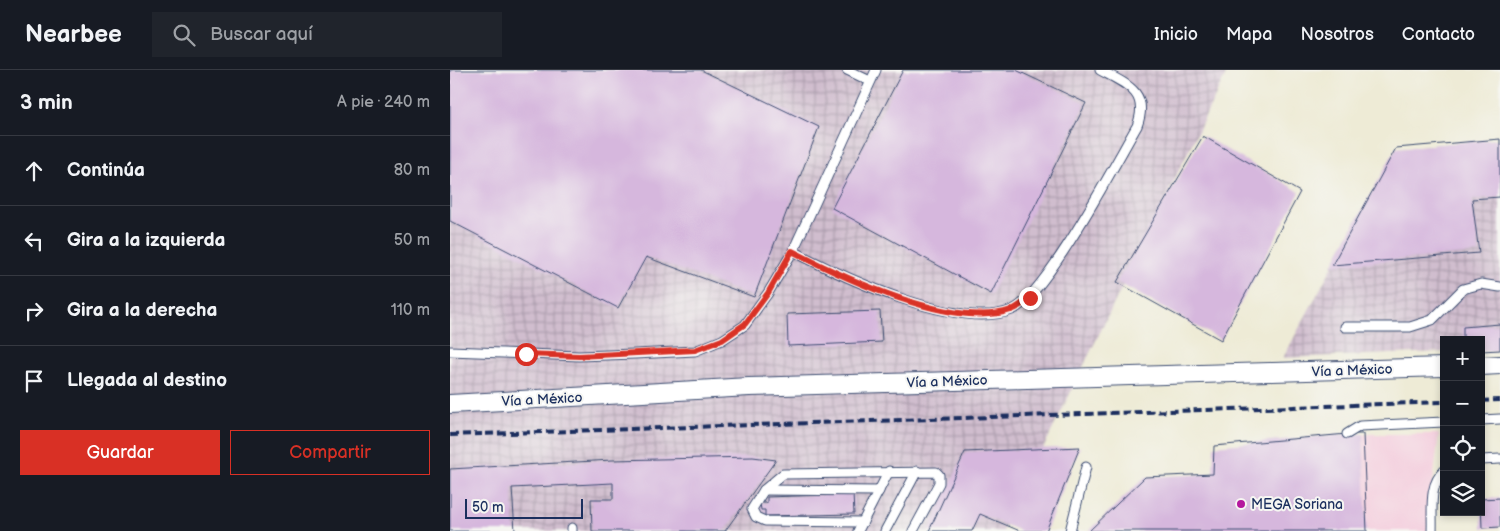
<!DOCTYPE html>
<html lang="es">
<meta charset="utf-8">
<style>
:root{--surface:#171b24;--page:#20242c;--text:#f1f3f6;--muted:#9ea1a6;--line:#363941;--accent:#d93025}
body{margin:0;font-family:"Balsamiq Sans",sans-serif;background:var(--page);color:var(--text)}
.controls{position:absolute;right:15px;bottom:15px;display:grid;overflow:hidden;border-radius:0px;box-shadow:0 2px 8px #0003}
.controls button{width:45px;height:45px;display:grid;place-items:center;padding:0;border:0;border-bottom:1px solid var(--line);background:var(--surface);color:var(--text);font:25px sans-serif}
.scale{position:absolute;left:15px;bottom:12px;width:118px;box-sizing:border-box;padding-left:5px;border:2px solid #1b2f5e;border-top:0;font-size:14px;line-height:18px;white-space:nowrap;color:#1b2f5e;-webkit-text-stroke:4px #f6f6f2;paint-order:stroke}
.stop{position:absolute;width:15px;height:15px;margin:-11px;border:4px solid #d93025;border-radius:50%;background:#fff}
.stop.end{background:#d93025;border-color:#fff;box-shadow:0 1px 5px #0008}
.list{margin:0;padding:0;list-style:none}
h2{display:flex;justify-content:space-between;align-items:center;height:65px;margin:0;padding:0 20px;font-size:21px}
h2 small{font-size:16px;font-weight:400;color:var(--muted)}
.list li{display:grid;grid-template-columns:32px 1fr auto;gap:15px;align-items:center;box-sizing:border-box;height:70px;padding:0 20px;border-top:1px solid var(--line)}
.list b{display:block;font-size:19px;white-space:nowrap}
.list em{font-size:16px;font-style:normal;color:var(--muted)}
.actions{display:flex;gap:10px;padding:15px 20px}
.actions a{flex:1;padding:11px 0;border:1px solid var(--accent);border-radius:0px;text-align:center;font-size:18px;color:var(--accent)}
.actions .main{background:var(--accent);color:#fff}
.icon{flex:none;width:28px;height:28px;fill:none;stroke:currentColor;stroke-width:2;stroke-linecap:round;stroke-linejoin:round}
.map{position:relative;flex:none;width:1050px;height:461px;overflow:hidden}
header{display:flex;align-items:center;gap:30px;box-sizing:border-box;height:70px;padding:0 25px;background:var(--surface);border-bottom:1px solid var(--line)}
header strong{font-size:24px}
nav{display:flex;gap:28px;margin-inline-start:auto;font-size:18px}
.search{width:350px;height:45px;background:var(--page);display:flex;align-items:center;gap:12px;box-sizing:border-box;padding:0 18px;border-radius:0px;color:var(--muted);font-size:19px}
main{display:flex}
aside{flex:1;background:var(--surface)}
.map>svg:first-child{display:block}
.built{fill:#f4cfde}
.industrial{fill:url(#industrial-grid)}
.building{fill:#d6b7dd}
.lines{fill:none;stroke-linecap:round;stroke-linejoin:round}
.service-casing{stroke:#3b4b70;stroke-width:11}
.minor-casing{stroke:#3b4b70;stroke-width:20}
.service{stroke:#fff;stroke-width:9}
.minor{stroke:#fff;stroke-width:18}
.rail{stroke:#1b2f5e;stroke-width:4;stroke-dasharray:8 4;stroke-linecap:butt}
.route{stroke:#d93025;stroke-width:6}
.poi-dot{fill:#b5179e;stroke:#f6f6f2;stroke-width:2}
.labels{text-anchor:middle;stroke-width:4;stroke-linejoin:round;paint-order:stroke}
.street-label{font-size:14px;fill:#1b2f5e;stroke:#f6f6f2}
.poi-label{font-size:14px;fill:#1b2f5e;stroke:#f6f6f2;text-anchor:start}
</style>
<header>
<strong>Nearbee</strong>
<div class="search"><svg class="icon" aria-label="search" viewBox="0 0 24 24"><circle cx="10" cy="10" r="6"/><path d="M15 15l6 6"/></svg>Buscar aquí</div>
<nav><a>Inicio</a><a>Mapa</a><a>Nosotros</a><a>Contacto</a></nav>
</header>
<main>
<aside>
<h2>3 min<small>A pie · 240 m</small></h2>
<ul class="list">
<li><svg class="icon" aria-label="ahead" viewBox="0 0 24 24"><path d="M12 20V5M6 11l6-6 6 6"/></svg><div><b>Continúa</b></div><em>80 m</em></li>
<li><svg class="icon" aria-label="left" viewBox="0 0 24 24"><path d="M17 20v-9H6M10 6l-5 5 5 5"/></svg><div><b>Gira a la izquierda</b></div><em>50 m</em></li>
<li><svg class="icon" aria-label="right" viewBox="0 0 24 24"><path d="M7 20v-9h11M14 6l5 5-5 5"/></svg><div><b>Gira a la derecha</b></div><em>110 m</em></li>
<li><svg class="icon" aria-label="arrive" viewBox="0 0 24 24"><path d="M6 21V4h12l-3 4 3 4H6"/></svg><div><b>Llegada al destino</b></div></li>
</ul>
<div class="actions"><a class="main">Guardar</a><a>Compartir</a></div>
</aside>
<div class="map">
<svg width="1050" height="461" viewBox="0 0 1050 461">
<defs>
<pattern id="industrial-grid" width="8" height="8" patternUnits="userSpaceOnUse" patternTransform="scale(1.25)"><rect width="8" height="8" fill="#d0bdce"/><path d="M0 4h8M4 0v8" fill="none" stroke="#a89aaa"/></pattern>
</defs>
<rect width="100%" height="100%" fill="#f6f6f2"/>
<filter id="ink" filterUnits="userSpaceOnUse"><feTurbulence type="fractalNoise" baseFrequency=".02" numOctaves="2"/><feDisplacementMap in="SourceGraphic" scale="10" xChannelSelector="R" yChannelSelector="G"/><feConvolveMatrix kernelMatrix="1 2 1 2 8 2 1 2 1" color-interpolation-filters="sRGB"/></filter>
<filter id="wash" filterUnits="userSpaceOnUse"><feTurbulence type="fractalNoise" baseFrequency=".0096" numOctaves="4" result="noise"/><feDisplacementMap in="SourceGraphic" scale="20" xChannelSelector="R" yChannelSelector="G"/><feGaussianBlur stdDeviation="1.12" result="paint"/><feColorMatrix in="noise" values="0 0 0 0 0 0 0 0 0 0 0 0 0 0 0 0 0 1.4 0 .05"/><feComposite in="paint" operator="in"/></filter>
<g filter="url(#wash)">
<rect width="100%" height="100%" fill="#eeebd6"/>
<polygon class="built" points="913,364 989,364 977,461 917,461"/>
<g class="industrial">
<polygon points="0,0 778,0 553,461 0,461"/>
<polygon points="1050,69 1050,280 1031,281 1031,270 994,270 994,282 833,288 946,78"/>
</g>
<g id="blocks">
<g class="building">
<polygon points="0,0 251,0 369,57 304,227 196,187 168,238 0,151"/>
<polygon points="453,0 566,0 636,33 541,224 382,138"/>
<polygon points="753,66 850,122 771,270 667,212"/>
<polygon points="1050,69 1050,127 1022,129 1029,183 882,195 946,78"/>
<polygon points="430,241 432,272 338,276 337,244"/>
<polygon points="1050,254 1050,280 1031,281 1031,270 1013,270 1013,257"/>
<polygon points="897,364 913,364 917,461 639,461 695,407 763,404 764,376"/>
<polygon points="630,377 596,461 570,461 530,444 522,461 479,461 515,382"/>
<polygon points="303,387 326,390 275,461 142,461 141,429 163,429 163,413 62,418 65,461 0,461 0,399 162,390"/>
<polygon points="403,424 404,444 315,446 315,440 311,440 310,433 317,433 317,427"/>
<polygon points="1050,428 1050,457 1032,458 1031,429"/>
</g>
</g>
</g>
<g filter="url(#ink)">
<use href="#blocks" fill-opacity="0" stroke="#3b4b70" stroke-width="1"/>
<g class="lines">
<defs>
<g id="service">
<polyline points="397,0 420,11"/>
<path d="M343 181C391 206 508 262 562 240 595 227 666 92 687 56 700 22 676 14 650 0"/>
<polyline points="895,257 960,257 982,250 1013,219 1031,214 1050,217"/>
<polyline points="0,281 129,286 185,284 245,281 272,270 295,255 318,223 343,181 426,0"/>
<polyline points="1031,350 1050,349"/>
<polyline points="897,364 910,356 994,352"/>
<polyline points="1031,390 1050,389"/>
<polyline points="314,420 429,421"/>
<polyline points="413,452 315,451 306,447 302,439 314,420 333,404 486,402 489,405 489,413 463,461"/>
<polyline points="122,458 122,461"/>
<polyline points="408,461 439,401"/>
<polyline points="435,461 467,401"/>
<polyline points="620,461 636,397"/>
<path d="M982 461C983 441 978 415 994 401"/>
</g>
<g id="minor">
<polyline points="1031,296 1050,295"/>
<polyline points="0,334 299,317 994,297"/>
</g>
</defs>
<use href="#service" class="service-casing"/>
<use href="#minor" class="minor-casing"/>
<use href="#service" class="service"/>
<use href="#minor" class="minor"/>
<g class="rail">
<polyline points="1031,331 1050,330"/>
<polyline points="0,365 994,332"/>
</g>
</g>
</g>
<g class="lines" filter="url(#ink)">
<path class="route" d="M76 284 129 286 245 280 272 270 295 254 318 223 342 181C394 208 503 260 561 240 568 238 574 232 580 228"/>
</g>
<circle class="poi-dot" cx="791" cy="434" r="5"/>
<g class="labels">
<g class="street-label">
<text transform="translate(902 300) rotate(-2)" y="5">Vía a México</text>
<text transform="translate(497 311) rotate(-2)" y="5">Vía a México</text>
<text transform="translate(92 329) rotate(-3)" y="5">Vía a México</text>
</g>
<g class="poi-label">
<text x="801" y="439">MEGA Soriana</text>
</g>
</g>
</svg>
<div class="controls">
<button>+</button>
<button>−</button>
<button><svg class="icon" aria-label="locate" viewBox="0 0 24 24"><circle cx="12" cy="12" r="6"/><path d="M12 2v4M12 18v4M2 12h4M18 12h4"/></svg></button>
<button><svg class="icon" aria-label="layers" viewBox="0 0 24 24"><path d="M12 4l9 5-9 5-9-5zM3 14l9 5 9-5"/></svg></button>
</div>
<div class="scale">50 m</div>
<div class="stop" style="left:76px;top:284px"></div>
<div class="stop end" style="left:580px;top:228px"></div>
</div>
</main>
